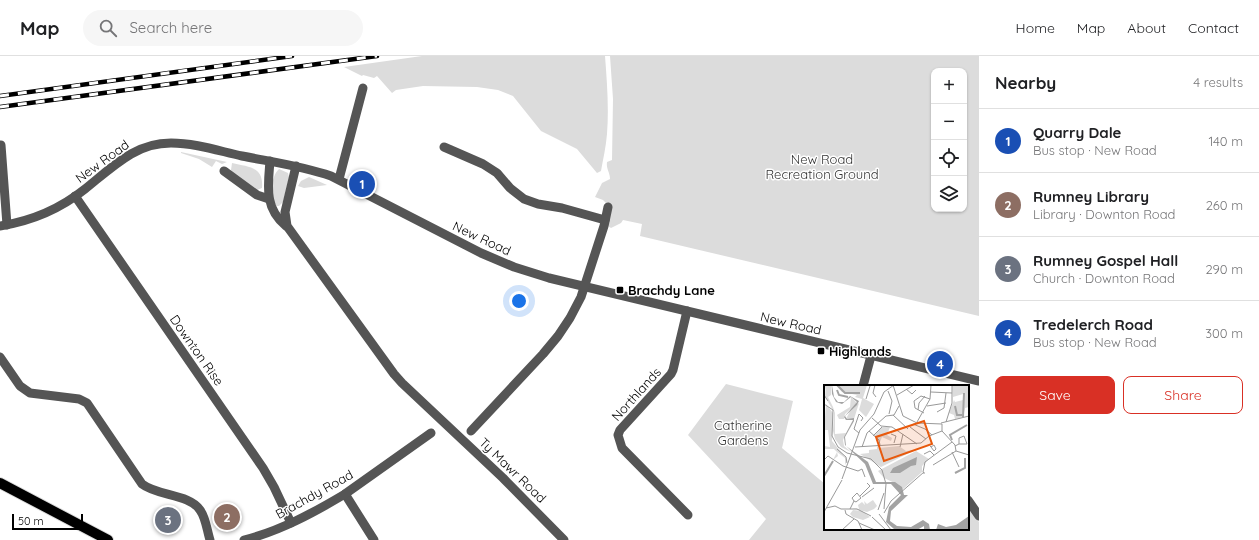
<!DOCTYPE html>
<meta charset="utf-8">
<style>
:root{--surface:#fff;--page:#f6f6f6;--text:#202124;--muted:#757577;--line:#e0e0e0;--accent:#d93025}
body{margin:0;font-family:Quicksand,sans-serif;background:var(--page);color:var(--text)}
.controls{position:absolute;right:12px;top:12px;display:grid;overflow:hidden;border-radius:8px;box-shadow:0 1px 3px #0004}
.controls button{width:36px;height:36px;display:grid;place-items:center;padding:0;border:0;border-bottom:1px solid var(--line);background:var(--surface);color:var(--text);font:20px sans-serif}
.scale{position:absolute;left:12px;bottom:10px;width:71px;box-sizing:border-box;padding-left:4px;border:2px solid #000;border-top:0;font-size:11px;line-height:14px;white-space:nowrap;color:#000;-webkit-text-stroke:3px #fff;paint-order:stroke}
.you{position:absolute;left:519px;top:245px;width:14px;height:14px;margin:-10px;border:3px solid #fff;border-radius:50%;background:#1a73e8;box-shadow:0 0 0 6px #1a73e833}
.badge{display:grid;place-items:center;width:26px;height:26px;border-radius:50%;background:var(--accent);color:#fff;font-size:13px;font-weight:700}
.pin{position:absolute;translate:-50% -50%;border:2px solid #fff;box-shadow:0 1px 4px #0006}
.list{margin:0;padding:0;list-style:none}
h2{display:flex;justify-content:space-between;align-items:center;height:52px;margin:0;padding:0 16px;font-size:17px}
h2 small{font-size:13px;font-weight:400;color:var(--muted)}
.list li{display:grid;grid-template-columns:26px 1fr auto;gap:12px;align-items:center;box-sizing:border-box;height:64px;padding:0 16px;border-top:1px solid var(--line)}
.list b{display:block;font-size:15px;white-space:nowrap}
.list p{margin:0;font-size:13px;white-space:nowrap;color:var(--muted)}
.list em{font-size:13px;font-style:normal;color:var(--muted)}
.actions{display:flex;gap:8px;padding:12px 16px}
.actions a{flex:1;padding:9px 0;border:1px solid var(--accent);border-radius:8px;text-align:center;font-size:14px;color:var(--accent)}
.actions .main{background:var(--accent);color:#fff}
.icon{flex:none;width:22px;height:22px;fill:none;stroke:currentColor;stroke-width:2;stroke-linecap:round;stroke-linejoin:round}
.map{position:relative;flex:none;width:979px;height:484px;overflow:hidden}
header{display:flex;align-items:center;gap:24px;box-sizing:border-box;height:56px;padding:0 20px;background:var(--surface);border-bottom:1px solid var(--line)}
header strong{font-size:19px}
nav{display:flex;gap:22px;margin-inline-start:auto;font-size:14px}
.search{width:280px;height:36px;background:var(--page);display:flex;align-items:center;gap:10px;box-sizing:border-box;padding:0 14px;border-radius:22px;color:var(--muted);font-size:15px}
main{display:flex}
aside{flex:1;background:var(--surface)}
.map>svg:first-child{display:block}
.green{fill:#dcdcdc;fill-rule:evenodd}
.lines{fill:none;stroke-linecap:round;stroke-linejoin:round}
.major-casing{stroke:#dbdbdb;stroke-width:12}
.minor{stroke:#555;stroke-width:9}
.major{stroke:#000;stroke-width:10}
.rail-casing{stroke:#000;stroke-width:4.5}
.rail{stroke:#fff;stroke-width:3;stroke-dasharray:9;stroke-linecap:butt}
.poi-dot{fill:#000;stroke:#fff;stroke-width:1.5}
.labels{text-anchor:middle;stroke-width:3;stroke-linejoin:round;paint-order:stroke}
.park-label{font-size:13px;fill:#333;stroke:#fff}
.street-label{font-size:13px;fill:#000;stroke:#fff}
.poi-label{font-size:13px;font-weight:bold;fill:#000;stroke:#fff;text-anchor:start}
.inset-river{fill:none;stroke:#a3a3a3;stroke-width:2}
.inset-road{fill:none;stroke:#999;stroke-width:1}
.view{fill:#e8590c;fill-opacity:0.15;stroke:#e8590c;stroke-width:2}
.inset-edge{fill:none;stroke:#000;stroke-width:2}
</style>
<header>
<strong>Map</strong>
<div class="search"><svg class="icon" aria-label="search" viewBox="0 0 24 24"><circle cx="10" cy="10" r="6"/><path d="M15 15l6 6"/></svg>Search here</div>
<nav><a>Home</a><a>Map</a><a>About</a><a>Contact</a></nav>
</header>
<main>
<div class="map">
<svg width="979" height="484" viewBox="0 0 979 484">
<rect width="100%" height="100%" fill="#fff"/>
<g class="green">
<path d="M422 0H605C607 26 609 52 607 78 606 91 603 103 601 115L597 117 577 93 541 75 513 40 498 34 477 31 423 30 396 34 392 37 377 20 374 22 363 19 362 20 344 11Z"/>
<path d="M610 0H979V260L640 180 642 168 623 164 621 167 611 172 608 170 607 148 603 144 595 141 602 127 610 123C610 116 606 113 607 106L612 104 613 43ZM934 15H964V153H934Z"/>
<polygon points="181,96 227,106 222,108 216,105 212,111 199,103 181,97"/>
<path d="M232 107C248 111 264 110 262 132L257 134 233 118 231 114Z"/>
<path d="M279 113 288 117 289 121 283 146 279 150H276C271 141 270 121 279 113Z"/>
<polygon points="309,121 327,129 304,132 298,130 301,125"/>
<polygon points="726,328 793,345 782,392 825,428 825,473 968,473 968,451 979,466 979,484 749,484 766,463 688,379"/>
</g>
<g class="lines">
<defs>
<polyline id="major" points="0,427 108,484"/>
</defs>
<use href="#major" class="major-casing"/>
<g class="minor">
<polyline points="1,89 7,169"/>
<polyline points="444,91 483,108 497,117 510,132 524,143 538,148 562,152 605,164"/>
<path d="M270 105C268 130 264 152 286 170"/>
<polyline points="296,110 285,156 287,170 394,318 402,327 503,422 564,484"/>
<polyline points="224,115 257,139 269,143"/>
<polyline points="339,123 363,32"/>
<polyline points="75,140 263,412 274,431 291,467"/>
<path d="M0 170C32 165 60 153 85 133 100 121 114 108 131 98 143 91 157 87 171 87 195 87 219 95 242 100 272 106 302 110 331 120L481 197 514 211 549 222 979 325"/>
<polyline points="687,255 673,314 671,318 620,374 618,379 622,392 688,459"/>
<path d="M0 301 20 330 30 337 79 343 87 347 142 428C157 440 190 438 200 454 206 462 207 475 210 484"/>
<polyline points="863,330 871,300"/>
<polyline points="471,375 543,298 558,280 570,262 581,241 604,170 608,151"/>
<polyline points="345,438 374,484"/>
<polyline points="968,444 979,460"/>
<path d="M244 484C280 475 313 457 345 438L431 377"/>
</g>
<use href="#major" class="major"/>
<defs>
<g id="rail">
<polyline points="0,40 292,0"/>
<polyline points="0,51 377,0"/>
</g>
</defs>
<use href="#rail" class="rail-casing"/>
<use href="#rail" class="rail"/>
</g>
<g class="poi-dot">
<rect x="616" y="230" width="8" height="8" rx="2"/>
<rect x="817" y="291" width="8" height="8" rx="2"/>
</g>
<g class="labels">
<g class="park-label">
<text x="822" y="108">New Road<tspan x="822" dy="15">Recreation Ground</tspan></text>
<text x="743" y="374">Catherine<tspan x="743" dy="15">Gardens</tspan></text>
</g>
<g class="street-label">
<text transform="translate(102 105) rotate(-36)" y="5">New Road</text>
<text transform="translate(482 182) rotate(25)" y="5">New Road</text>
<text transform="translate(791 267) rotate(13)" y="5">New Road</text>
<text transform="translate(197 294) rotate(55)" y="5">Downton Rise</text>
<text transform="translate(636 338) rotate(-48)" y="5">Northlands</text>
<text transform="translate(513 414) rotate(44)" y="5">Ty Mawr Road</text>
<text transform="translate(314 438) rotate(-29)" y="5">Brachdy Road</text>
</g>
<g class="poi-label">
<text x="628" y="239">Brachdy Lane</text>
<text x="829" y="300">Highlands</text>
</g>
</g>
<g transform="translate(824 329)">
<rect width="145" height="145" fill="#fff"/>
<path d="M2 0H8L7 10 4 12 9 22 11 28V49L22 48 25 41 19 55 20 61 27 67 17 62 11 54 9 46 10 27 1 12ZM12 0H43L39 13 50 19 42 32 35 25 38 14 31 12 33 10 18 7ZM128 0H145V22L141 23 139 32 131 34 130 30 125 28 130 15 131 17 139 15V9L129 12ZM27 12 33 18 21 29 20 34H15L13 30 26 22ZM35 18 30 34H22L27 24ZM2 19 9 28 8 56 22 73 23 76 21 80V73L13 67 14 71 9 75 13 67 10 64H0V61L6 62 4 45H0ZM58 42H66L63 50 68 53 67 56 58 52 56 57 50 51ZM53 61 55 63 75 61 82 66 91 65 57 82 36 69 45 68V65L53 64ZM92 66 105 74 98 81V87L78 105 75 100 60 93 54 86ZM49 115 53 121 50 124 43 127 27 123 35 124 34 120 38 117 41 120 40 116 43 119ZM29 125 38 126 46 132 39 135 29 132 26 129Z" fill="#dcdcdc"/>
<path d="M8 0 10 12 14 17H20L26 11 35 16 33 20 21 31 23 34 30 33V36L21 52 22 61 44 77 52 97H71L78 102 80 110H84L67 126 66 136 73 141 87 142 99 135 105 139 106 145H100V141L93 145 70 144 62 137 65 122 77 110 67 99H49L41 79 21 60 20 52 29 35H22L20 32 33 17 27 12 18 19 12 17 8 9ZM93 72 92 80 87 81 76 88H66L69 83ZM145 131V145H112L114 139 122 142 132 140Z" fill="#a3a3a3"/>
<path class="inset-river" d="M13 0 21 8H36M13 5 15 10 24 12M131 21 133 30H138M139 32 140 8M128 55 126 50 143 40M131 88 141 83V73M0 91 9 76"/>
<path class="inset-road" d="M1 0 0 10 4 16M51 0 49 8 52 12M69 0 79 31 93 38 118 39V46L131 60 132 66 145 70M82 4 88 9 92 5M64 6 68 16 65 29M107 7 128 8M73 10 90 0M42 14 46 1M0 19 9 25 8 51 14 62 23 68 47 74 58 85 62 99 60 124M103 21 122 18M94 25 95 18 101 11M113 27 120 23 122 8M100 28 91 23 90 16 97 11 106 14M69 30 84 44M48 33 57 41 68 42 93 59M93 37 106 14 107 0M122 37 128 18V0M117 38 145 31M89 39 101 44 108 50M86 42 102 54M45 46 55 55 56 60M35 48 30 44 35 29 39 33 37 36M67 49 72 51 70 58M49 51 58 42M106 61 107 62 110 66 112 64 110 60 107 62M131 61 135 59V53L140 51 143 59H135M31 62 97 58 105 51 118 46M38 62 43 48 62 31 70 30 75 21M76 62 79 49M13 64 22 72 23 78M128 67 135 82M100 69 106 66 110 70M0 75 4 71 19 81 34 86 38 84 41 92M109 80 132 66M99 87 101 77 128 57M18 94 36 45 50 29 60 7 70 0M36 111 46 101 43 98M38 112 50 103M2 123 11 121 17 124H33L47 131M26 124 30 116 28 113 33 108 37 113 32 117 30 116M21 125 22 129 34 136 38 145M54 125 60 108M0 127 18 95M60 128 67 116 100 87V89M55 129 67 145M48 132 62 145M35 138 51 145M18 145 30 134"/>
<path class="view" d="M100 36 108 59 60 76 52 52Z"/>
<rect width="145" height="145" class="inset-edge"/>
</g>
</svg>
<div class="controls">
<button>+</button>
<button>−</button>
<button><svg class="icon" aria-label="locate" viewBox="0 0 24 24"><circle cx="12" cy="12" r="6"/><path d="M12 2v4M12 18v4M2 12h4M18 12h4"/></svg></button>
<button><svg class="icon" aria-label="layers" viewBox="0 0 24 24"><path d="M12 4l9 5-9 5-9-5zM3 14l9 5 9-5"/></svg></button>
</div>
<div class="scale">50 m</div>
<div class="you"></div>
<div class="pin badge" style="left:362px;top:128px;background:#1a4fb4">1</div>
<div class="pin badge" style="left:227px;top:461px;background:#8d6e63">2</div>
<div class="pin badge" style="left:168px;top:464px;background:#6b7280">3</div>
<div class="pin badge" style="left:940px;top:308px;background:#1a4fb4">4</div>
</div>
<aside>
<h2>Nearby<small>4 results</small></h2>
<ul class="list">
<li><span class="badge" style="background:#1a4fb4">1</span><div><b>Quarry Dale</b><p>Bus stop · New Road</p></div><em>140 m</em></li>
<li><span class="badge" style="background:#8d6e63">2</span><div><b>Rumney Library</b><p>Library · Downton Road</p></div><em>260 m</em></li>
<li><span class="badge" style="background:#6b7280">3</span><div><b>Rumney Gospel Hall</b><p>Church · Downton Road</p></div><em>290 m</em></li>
<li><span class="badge" style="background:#1a4fb4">4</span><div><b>Tredelerch Road</b><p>Bus stop · New Road</p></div><em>300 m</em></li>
</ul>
<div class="actions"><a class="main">Save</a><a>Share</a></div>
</aside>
</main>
